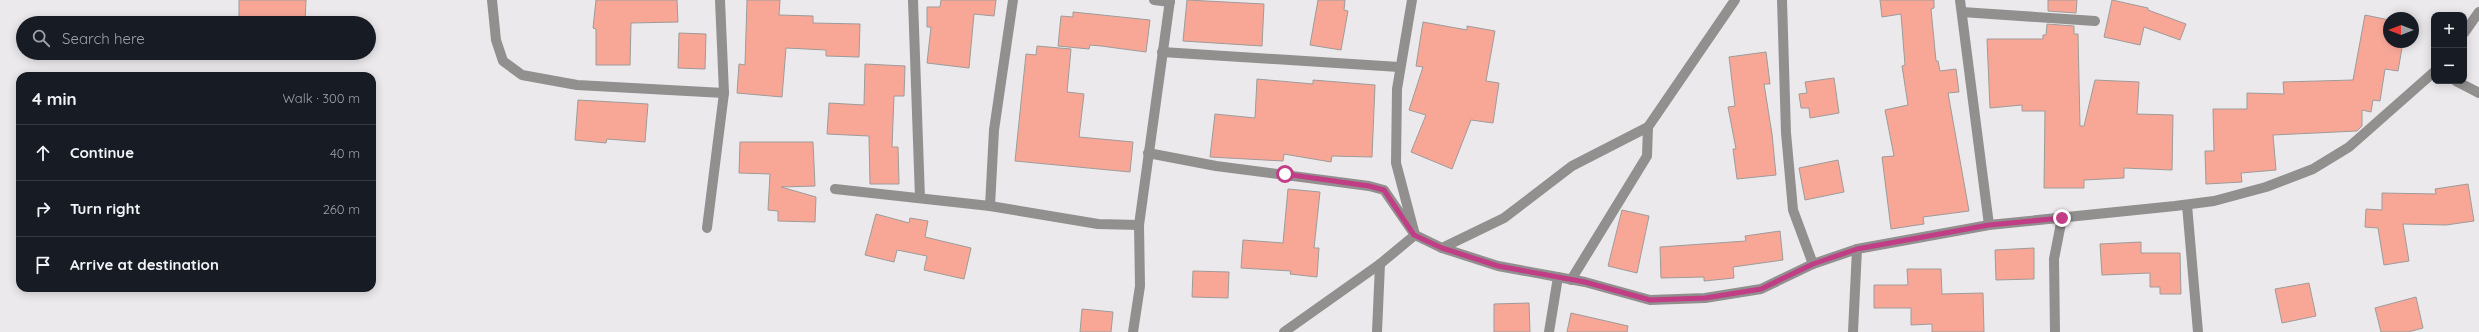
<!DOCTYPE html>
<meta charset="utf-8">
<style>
:root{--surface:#171b24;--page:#20242c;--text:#f1f3f6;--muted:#9ea1a6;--line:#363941}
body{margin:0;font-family:Quicksand,sans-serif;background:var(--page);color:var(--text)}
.controls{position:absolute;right:12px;top:12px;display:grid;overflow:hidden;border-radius:8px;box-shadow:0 2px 10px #0003}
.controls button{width:36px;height:36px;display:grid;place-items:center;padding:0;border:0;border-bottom:1px solid var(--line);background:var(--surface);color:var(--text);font:20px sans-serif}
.compass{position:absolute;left:2383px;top:12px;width:36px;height:36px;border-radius:50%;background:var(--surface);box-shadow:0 2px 10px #0003;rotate:270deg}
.stop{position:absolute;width:12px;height:12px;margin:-9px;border:3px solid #c13e86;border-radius:50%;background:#fff}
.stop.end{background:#c13e86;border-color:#fff;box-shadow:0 1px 4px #0008}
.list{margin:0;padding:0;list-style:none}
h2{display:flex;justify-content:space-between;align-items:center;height:52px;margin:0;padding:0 16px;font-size:17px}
h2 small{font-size:13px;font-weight:400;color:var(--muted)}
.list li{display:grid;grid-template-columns:26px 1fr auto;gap:12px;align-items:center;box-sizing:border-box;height:56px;padding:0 16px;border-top:1px solid var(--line)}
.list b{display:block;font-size:15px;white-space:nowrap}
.list em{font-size:13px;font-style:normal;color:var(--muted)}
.icon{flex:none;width:22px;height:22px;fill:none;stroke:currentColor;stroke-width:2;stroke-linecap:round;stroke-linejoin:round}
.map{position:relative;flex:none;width:2479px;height:332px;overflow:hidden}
.search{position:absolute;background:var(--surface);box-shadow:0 2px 10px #0003;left:16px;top:16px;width:360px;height:44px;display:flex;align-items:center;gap:10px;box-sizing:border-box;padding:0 14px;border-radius:22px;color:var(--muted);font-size:15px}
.panel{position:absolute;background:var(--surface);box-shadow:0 2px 10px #0003;left:16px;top:72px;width:360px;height:220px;border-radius:12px}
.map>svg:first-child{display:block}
.building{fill:#f8a797;stroke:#9e9b9a}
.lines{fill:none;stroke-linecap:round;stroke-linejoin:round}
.minor{stroke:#91908f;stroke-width:10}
.route{stroke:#c13e86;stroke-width:5}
</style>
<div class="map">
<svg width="2479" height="332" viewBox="0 0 2479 332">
<rect width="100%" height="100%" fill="#ece9ec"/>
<g class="building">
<polygon points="239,0 306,0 305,23 239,23"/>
<polygon points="596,0 677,0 678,22 631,23 630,65 596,65 596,29 593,28"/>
<polygon points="747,0 780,0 779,15 813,16 813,23 860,24 859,57 826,56 826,50 786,48 782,97 737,93 739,64 745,65"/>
<polygon points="941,0 996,0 994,16 974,14 969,68 927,63 931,27 927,27 927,7 940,7"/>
<polygon points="1187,0 1264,4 1262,46 1183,41"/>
<polygon points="1318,0 1345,0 1344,10 1348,11 1341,50 1310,45"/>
<polygon points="1880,0 1934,0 1934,8 1931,9 1936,61 1938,61 1940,71 1956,69 1959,92 1948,93 1969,211 1923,217 1924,224 1891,229 1882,157 1894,156 1885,110 1908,105 1902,66 1905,65 1901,14 1882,17"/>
<polygon points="2048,0 2077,0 2076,13 2048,11"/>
<polygon points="2112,0 2148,8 2148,10 2186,24 2180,40 2144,27 2140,45 2104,37"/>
<polygon points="1073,12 1150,20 1146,52 1101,46 1090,45 1089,49 1058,46 1061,16 1073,17"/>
<polygon points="2365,15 2389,20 2389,42 2403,42 2398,71 2385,69 2380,101 2373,100 2371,112 2362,110 2362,126 2357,131 2273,135 2276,170 2241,173 2242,182 2206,184 2205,151 2214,151 2213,109 2247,109 2247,93 2284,94 2283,82 2353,80"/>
<polygon points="1423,22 1467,30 1467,26 1495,31 1486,81 1499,83 1493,123 1471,120 1452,169 1411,152 1426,115 1409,110 1423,67 1416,66"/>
<polygon points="2047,24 2074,26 2074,34 2078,34 2080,126 2084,126 2095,80 2139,82 2137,114 2173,115 2172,170 2124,168 2124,178 2084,180 2084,188 2044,188 2045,111 2022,111 2022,105 1990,108 1987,39 2043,39 2043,35 2046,35"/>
<polygon points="679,33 706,34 705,69 678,68"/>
<polygon points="1037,46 1071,49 1067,92 1084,94 1079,137 1133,142 1130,172 1015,161 1026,54 1036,55"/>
<polygon points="1766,52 1770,84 1764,84 1772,134 1776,175 1737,179 1733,149 1736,149 1728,107 1735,106 1729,57"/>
<polygon points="865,64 905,66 904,96 894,96 892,147 898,147 899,184 870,184 869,136 827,134 829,103 864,105"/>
<polygon points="1834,78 1839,113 1810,118 1809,108 1801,108 1799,94 1807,93 1805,82"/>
<polygon points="1257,79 1313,84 1313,80 1375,85 1372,157 1332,156 1331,162 1284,154 1283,161 1210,157 1215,114 1255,118"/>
<polygon points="578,100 648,104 645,142 607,139 606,143 575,140"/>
<polygon points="740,142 813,142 815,186 781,187 816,197 815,222 778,221 778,211 768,210 770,174 739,173"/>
<polygon points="1838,160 1844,192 1805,200 1799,168"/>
<polygon points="2468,184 2474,221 2446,225 2403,224 2409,261 2384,265 2378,228 2365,227 2366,209 2382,210 2382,193 2436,194 2435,189"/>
<polygon points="1288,189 1320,192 1314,248 1319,248 1317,277 1290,274 1291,271 1241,268 1243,240 1283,243"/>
<polygon points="1622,210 1649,216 1637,273 1608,266"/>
<polygon points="876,214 909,223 910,218 928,221 925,237 971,248 964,279 924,270 927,256 897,250 894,262 865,255"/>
<polygon points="1780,231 1783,260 1733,267 1734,278 1704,281 1704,277 1661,278 1660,247 1746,241 1745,236"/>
<polygon points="2141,242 2141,253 2180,253 2181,294 2160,294 2160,287 2150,287 2150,273 2102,275 2100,244"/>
<polygon points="2034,248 2034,279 1996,280 1995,250"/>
<polygon points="1907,269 1941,269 1942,294 1983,293 1984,332 1932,332 1932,324 1911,325 1911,308 1874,308 1874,285 1908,285"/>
<polygon points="1193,271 1229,272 1228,298 1192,297"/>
<polygon points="2309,283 2316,316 2282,323 2275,289"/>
<polygon points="2416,297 2423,328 2408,332 2381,332 2375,308"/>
<polygon points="1529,303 1530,332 1494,332 1494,304"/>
<polygon points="1082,309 1113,312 1111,332 1080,332"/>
<polygon points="1571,313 1628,326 1627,332 1567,332"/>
</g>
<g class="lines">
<g class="minor">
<polyline points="492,0 496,40 503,61 522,75 577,85 724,93"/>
<polyline points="913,0 920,198"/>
<polyline points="1013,0 994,130 990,206 1098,224 1139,225"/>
<polyline points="1154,0 1170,2"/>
<polyline points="1782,0 1786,133 1793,210 1813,264"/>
<polyline points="1960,0 1989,225"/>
<polyline points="1962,12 2095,21"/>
<polyline points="2464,33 2479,12"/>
<polyline points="1162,52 1399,67"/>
<polyline points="2456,81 2479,93"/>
<polyline points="1148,153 1216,166 1369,186 1384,190 1415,235 1442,248 1498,266 1585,282 1650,300 1705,298 1761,289 1813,264 1857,249 1989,225 2175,206 2214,201 2266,187 2313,169 2349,147 2434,72"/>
<polyline points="835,189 990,206"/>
<polyline points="2187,205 2198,332"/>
<polyline points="707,228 724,93 720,0"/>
<polyline points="1442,248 1504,218 1572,166 1648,127 1735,0"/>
<polyline points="1571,280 1647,156 1648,127"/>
<polyline points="1133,332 1140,286 1139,225 1170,0"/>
<polyline points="1284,332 1380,264 1415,235 1396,163 1397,89 1412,0"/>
<polyline points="1377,332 1380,264"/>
<polyline points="1549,332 1558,277"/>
<polyline points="1853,332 1857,249"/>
<polyline points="2055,332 2054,259 2062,218"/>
</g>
</g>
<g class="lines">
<polyline class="route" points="1285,174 1369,186 1384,190 1414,235 1442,248 1498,266 1585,282 1650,300 1705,298 1761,289 1813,264 1857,249 1989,225 2062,218"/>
</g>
</svg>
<div class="controls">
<button>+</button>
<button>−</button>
</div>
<svg class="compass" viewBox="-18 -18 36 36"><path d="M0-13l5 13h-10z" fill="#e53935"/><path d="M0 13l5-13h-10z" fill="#9ea1a6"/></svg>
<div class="stop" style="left:1285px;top:174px"></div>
<div class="stop end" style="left:2062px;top:218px"></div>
<div class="search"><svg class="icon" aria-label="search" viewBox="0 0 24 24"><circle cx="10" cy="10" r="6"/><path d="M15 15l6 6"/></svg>Search here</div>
<section class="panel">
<h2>4 min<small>Walk · 300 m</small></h2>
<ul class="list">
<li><svg class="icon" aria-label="ahead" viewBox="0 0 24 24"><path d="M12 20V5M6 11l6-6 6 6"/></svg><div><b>Continue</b></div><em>40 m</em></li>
<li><svg class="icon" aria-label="right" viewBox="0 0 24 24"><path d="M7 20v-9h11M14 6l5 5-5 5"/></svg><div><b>Turn right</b></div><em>260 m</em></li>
<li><svg class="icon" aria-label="arrive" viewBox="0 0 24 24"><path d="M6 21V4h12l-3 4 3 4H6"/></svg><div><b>Arrive at destination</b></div></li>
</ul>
</section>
</div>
